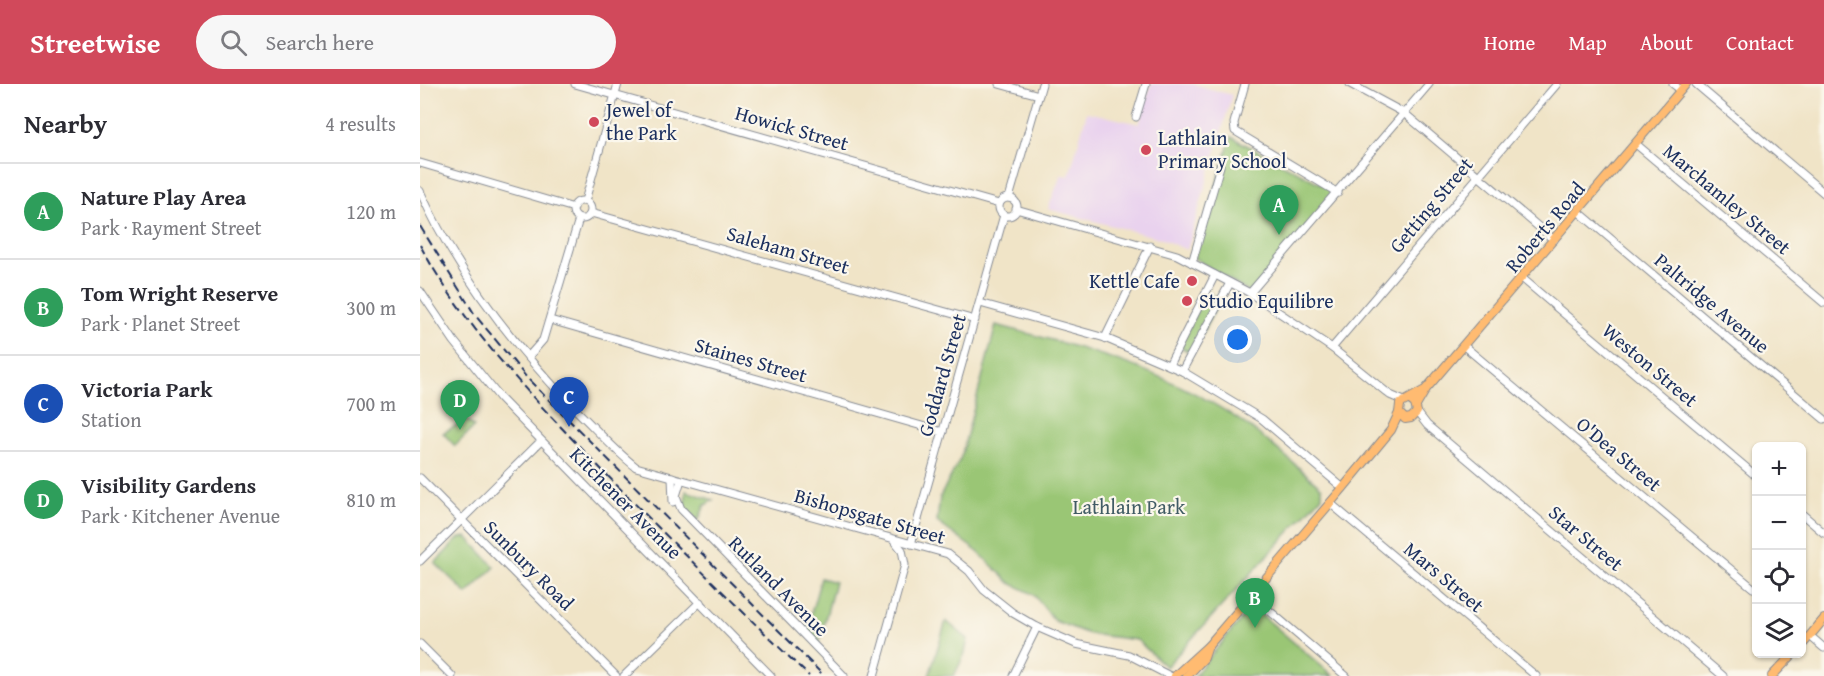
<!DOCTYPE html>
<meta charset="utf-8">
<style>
:root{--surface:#fff;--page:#f7f7f7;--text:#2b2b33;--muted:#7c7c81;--line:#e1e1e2;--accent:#d1495b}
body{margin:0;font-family:"Gentium Book Plus",serif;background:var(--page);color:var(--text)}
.controls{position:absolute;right:18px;bottom:18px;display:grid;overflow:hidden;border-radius:9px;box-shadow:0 2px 4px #0004}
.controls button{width:54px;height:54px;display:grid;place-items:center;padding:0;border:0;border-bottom:2px solid var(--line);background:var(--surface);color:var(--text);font:30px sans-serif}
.you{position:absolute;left:818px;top:256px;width:21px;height:21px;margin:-15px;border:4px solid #fff;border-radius:50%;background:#1a73e8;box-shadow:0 0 0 9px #1a73e833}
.badge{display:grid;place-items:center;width:39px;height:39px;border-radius:50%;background:var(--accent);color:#fff;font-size:20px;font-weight:700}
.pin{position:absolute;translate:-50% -50px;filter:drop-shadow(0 2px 3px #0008)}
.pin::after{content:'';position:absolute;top:32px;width:21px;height:18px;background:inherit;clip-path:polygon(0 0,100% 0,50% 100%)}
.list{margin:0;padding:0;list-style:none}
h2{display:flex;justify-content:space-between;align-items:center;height:78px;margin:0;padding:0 24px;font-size:26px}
h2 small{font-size:20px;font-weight:400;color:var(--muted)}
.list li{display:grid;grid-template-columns:39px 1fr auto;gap:18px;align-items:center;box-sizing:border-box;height:96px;padding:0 24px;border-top:2px solid var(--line)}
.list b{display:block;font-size:22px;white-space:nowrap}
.list p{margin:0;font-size:20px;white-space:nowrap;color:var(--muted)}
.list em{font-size:20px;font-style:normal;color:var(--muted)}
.icon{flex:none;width:33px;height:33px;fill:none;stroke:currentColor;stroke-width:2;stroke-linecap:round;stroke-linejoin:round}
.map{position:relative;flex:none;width:1404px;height:592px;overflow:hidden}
header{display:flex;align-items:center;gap:36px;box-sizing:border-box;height:84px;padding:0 30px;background:var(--accent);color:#fff}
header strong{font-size:28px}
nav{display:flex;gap:33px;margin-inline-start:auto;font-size:21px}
.search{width:420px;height:54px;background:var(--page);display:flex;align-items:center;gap:15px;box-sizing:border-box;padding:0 21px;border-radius:33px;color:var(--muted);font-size:22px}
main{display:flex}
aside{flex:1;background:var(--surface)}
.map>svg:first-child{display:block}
.built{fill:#e9d2ee}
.green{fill:#9ac674;stroke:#5a7a69;stroke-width:1.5}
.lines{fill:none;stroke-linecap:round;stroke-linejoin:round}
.minor-casing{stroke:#868a92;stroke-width:9}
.major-casing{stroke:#868a92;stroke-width:10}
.minor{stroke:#fff;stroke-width:7}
.major{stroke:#ffbb71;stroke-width:8}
.rail{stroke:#1b2f5e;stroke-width:2;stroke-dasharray:9 4.5;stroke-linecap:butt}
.poi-dot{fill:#d1495b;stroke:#fbf7ec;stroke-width:2}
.labels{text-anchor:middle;stroke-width:4.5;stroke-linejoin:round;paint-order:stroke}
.poi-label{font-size:20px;fill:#1b2f5e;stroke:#fbf7ec;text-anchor:start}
.street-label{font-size:20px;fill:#1b2f5e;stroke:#fbf7ec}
.park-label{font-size:20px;fill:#415c65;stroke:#fbf7ec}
</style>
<header>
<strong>Streetwise</strong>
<div class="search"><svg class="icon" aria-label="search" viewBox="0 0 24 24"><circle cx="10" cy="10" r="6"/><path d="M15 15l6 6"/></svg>Search here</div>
<nav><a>Home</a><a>Map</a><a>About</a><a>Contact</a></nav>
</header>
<main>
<aside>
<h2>Nearby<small>4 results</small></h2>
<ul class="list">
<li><span class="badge" style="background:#2e9e5b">A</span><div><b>Nature Play Area</b><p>Park · Rayment Street</p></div><em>120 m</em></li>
<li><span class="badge" style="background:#2e9e5b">B</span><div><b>Tom Wright Reserve</b><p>Park · Planet Street</p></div><em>300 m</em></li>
<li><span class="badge" style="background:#1a4fb4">C</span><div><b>Victoria Park</b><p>Station</p></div><em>700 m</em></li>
<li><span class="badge" style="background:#2e9e5b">D</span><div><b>Visibility Gardens</b><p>Park · Kitchener Avenue</p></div><em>810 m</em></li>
</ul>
</aside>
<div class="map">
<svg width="1404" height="592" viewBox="0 0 1404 592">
<rect width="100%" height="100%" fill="#fbf7ec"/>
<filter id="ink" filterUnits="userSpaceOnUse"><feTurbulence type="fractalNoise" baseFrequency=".0167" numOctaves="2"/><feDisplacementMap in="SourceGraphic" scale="12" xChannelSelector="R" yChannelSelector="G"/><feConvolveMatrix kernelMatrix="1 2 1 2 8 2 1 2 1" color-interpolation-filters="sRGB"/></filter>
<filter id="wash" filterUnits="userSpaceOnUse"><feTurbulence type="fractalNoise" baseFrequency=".008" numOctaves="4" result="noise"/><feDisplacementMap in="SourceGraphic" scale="24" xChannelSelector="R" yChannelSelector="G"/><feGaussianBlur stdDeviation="1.35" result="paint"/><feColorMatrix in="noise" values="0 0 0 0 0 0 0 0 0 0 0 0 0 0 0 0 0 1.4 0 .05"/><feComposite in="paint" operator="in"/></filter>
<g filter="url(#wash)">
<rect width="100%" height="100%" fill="#f0e4c7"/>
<polygon class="built" points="731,0 773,0 812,11 767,166 739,154 628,125 641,91 649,92 667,28 719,40"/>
<g class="green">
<polygon points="811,53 918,109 830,209 774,174"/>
<polygon points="786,207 800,216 772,269 759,263"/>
<path d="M576 241C665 264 757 289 832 345 856 363 879 384 902 404V412L746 583 717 556 669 550 635 537 613 510 590 499 558 468 517 438 520 413 541 373Z"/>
<polygon points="47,336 54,343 35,362 23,349"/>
<polygon points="266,407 293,416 285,421 278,437 265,423"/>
<polygon points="47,453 75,483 47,510 15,479 39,454"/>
<polygon points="401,494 415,498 399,559 386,547"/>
<polygon points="828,527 837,527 913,592 774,592"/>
<polygon points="526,537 548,555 545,569 534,592 509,592"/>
</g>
</g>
<g filter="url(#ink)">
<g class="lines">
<defs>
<g id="minor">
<polyline points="155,0 579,120"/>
<polyline points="579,0 619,11"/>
<polyline points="825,0 814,39 815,47 918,109"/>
<polyline points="930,0 984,29 1134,156"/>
<polyline points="1253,0 1261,6"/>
<polyline points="1276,0 1404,109"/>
<polyline points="716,33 726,0"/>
<polyline points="1216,60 1404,219"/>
<polyline points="0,79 154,124"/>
<path d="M0 107C37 189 93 261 156 326 176 345 194 366 216 383L528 470 549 487 564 506 593 529 617 543 656 560 709 571 750 592"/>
<polyline points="589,114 622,0"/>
<circle cx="588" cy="123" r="9"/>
<circle cx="162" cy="126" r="9"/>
<polyline points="165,117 198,0"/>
<polyline points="596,125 757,171 830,209 912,264 970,311 984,317"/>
<polyline points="1159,128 1404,335"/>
<polyline points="171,129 555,236"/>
<polyline points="772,179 800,82"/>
<polyline points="1103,195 1336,392"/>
<polyline points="0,207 34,257 80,314 351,592"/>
<polyline points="830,209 1009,0"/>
<polyline points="560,219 685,254 762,287 842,335 923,404"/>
<polyline points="130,236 523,348"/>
<polyline points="685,254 730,162"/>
<polyline points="1044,262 1333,504"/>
<polyline points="912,264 1137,0"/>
<polyline points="108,273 123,256 159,135"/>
<polyline points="749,281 795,191"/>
<polyline points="762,287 810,199"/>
<polyline points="997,328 1007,341 1303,592"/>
<polyline points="252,393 253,418"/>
<polyline points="0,394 196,592"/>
<polyline points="261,396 256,412 261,425 424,592"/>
<polyline points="910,419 1116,592"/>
<polyline points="1382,430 1404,449"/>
<polyline points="491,460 584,131"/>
<polyline points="0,477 121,357"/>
<polyline points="831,511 926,592"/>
<polyline points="1390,552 1404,564"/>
<polyline points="0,560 32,592"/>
<polyline points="204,592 280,518"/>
<polyline points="454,592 485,481 482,466 474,456"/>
<polyline points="593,592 617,543"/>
</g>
<g id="major">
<polyline points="990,316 995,320 997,328 991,334 985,335 979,329 980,320 1003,307"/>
<polyline points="996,322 1006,305 1266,0"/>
<polyline points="1382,561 1404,535"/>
<polyline points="755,592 788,562 923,404 971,346 979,329"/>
<polyline points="767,592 784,574 788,562"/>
<polyline points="1352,592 1373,570"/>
</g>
</defs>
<use href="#minor" class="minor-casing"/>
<use href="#major" class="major-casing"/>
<use href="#minor" class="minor"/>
<use href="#major" class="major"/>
<g class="rail">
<polyline points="0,142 55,231 107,294 404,592"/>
<path d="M0 161C47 248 115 316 183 387 250 456 319 525 389 592"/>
</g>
</g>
</g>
<g class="poi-dot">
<circle cx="174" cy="38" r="6"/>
<circle cx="726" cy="66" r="6"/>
<circle cx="772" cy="197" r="6"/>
<circle cx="767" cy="217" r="6"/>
</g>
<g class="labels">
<g class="poi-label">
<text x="186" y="33">Jewel of<tspan x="186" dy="23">the Park</tspan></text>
<text x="738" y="61">Lathlain<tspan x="738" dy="23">Primary School</tspan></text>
<text x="760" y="204" text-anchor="end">Kettle Cafe</text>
<text x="779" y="224">Studio Equilibre</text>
</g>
<g class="street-label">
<text transform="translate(372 44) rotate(16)" y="7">Howick Street</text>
<text transform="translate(1307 115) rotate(40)" y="7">Marchamley Street</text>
<text transform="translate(1011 121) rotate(-50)" y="7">Getting Street</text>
<text transform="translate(1125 143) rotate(-50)" y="7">Roberts Road</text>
<text transform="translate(368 166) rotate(16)" y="7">Saleham Street</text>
<text transform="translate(1292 219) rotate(40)" y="7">Paltridge Avenue</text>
<text transform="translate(331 276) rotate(16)" y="7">Staines Street</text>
<text transform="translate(1230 281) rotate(40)" y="7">Weston Street</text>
<text transform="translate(522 291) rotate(-74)" y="7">Goddard Street</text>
<text transform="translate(1199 370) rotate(40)" y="7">O'Dea Street</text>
<text transform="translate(206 419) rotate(45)" y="7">Kitchener Avenue</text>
<text transform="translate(450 432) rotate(16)" y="7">Bishopsgate Street</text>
<text transform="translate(1166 454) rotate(40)" y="7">Star Street</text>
<text transform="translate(109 481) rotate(45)" y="7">Sunbury Road</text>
<text transform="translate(1024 493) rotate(40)" y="7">Mars Street</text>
<text transform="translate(359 502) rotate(45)" y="7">Rutland Avenue</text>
</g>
<g class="park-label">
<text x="709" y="430">Lathlain Park</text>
</g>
</g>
</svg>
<div class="controls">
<button>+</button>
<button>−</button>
<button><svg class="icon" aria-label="locate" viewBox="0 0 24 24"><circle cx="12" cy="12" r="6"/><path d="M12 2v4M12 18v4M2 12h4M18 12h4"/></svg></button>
<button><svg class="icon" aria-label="layers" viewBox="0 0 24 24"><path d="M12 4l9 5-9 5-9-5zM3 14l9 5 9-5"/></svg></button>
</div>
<div class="you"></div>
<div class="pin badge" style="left:859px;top:151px;background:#2e9e5b">A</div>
<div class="pin badge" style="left:835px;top:544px;background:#2e9e5b">B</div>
<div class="pin badge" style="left:149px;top:343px;background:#1a4fb4">C</div>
<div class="pin badge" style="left:40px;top:346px;background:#2e9e5b">D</div>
</div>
</main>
